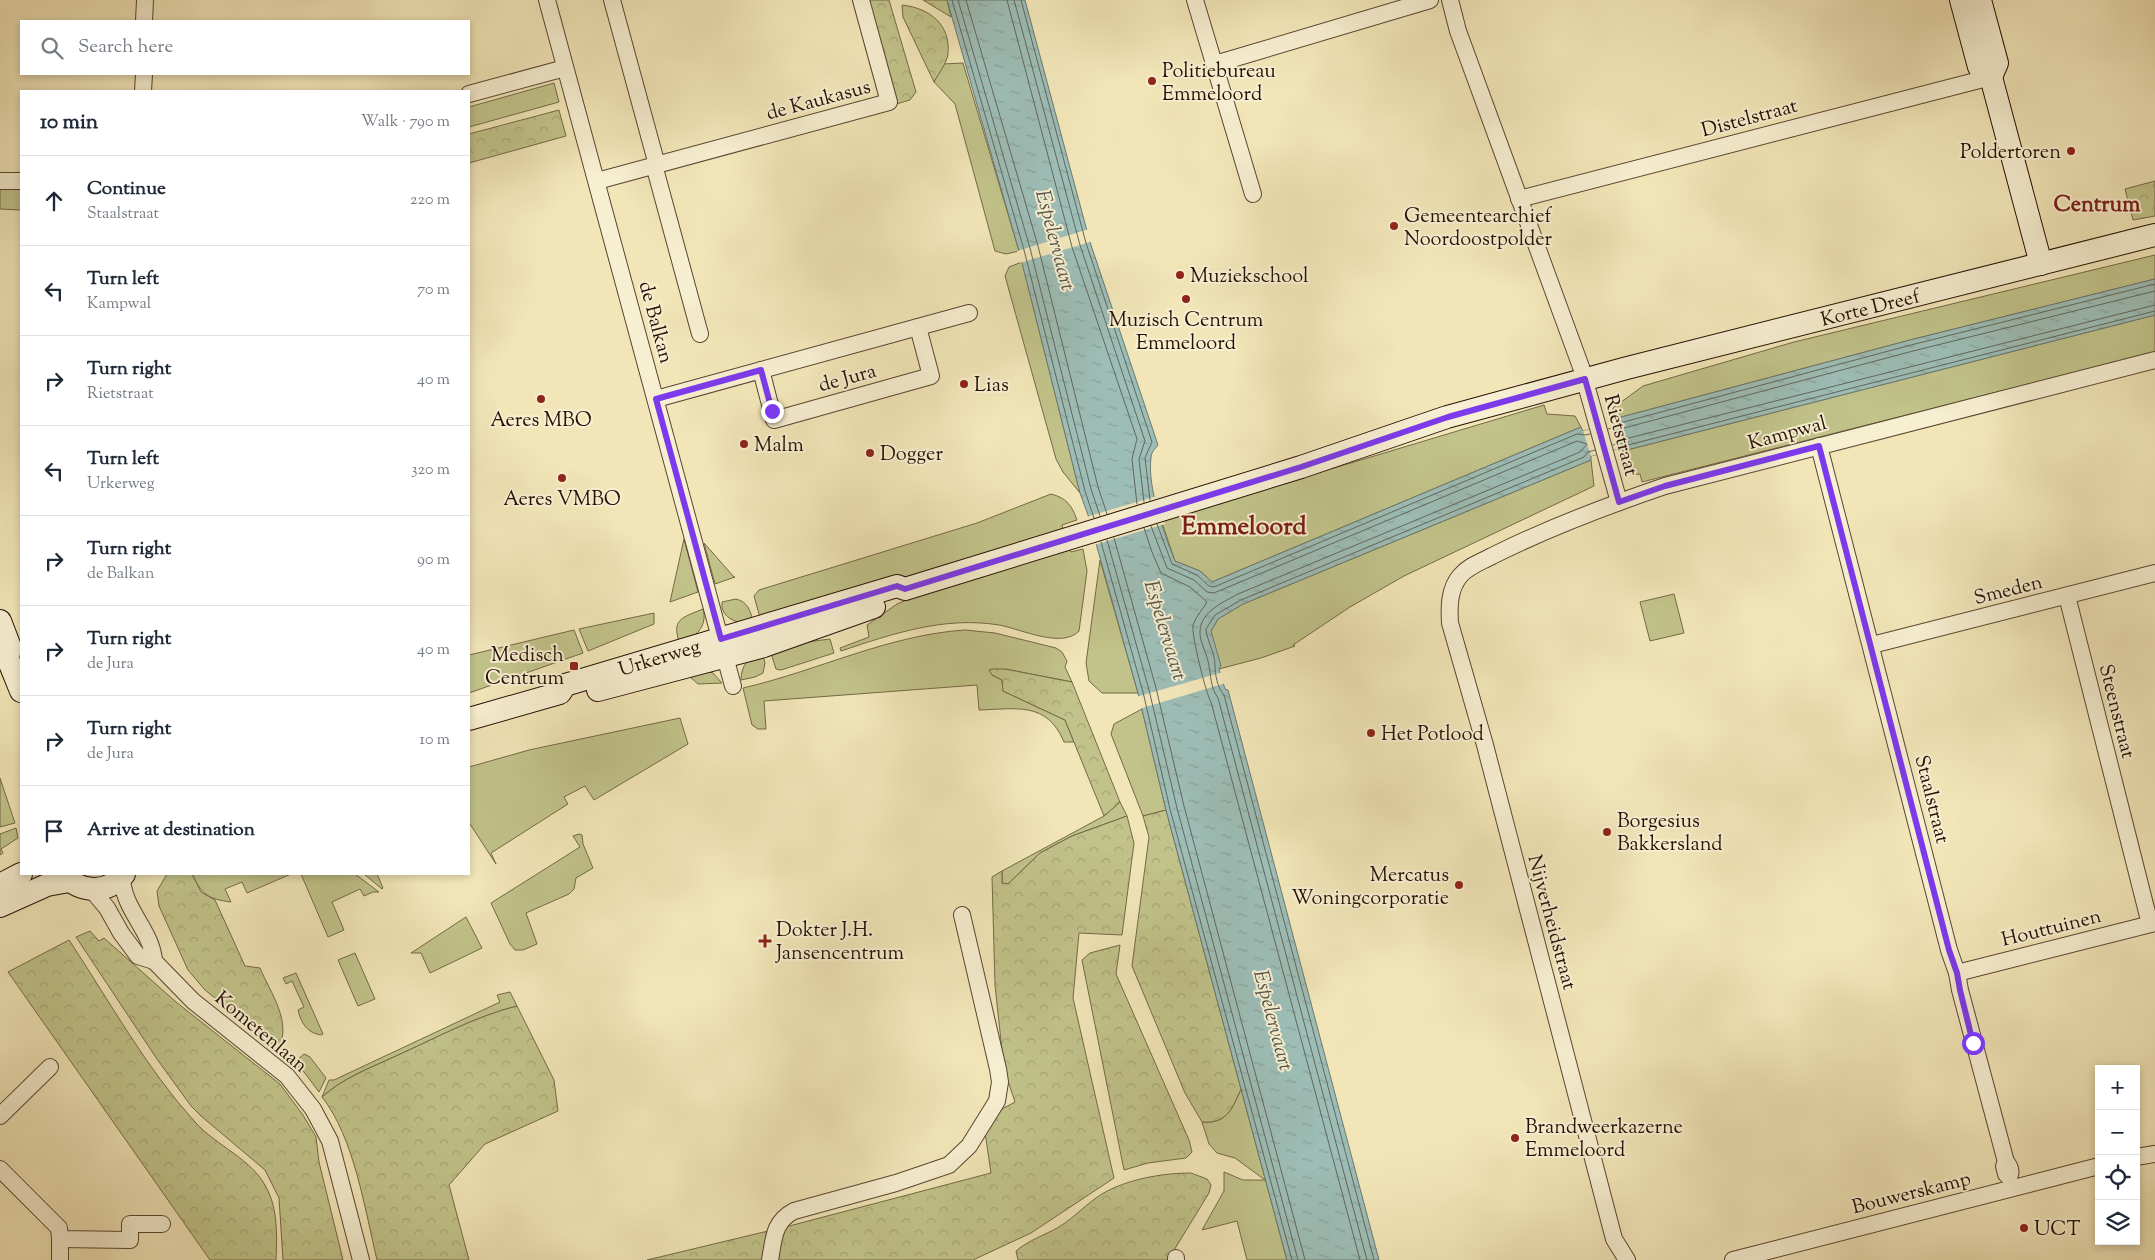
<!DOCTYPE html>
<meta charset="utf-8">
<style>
:root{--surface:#fff;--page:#f6f6f7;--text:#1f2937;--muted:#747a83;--line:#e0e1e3}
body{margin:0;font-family:"Sorts Mill Goudy",serif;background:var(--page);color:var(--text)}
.controls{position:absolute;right:15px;bottom:15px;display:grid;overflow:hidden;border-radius:0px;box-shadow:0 2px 8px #0003}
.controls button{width:45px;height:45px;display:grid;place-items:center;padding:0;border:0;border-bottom:1px solid var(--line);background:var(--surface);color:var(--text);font:25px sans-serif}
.stop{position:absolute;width:15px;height:15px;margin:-11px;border:4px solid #7c3aed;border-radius:50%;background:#fff}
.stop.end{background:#7c3aed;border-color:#fff;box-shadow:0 1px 5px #0008}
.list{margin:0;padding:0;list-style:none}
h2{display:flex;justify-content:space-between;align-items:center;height:65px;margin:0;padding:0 20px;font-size:21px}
h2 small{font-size:16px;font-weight:400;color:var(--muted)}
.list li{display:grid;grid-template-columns:32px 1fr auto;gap:15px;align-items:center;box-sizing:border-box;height:90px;padding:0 20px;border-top:1px solid var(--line)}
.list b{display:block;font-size:19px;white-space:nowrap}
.list p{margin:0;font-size:16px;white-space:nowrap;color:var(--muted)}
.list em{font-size:16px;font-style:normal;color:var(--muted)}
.icon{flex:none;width:28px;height:28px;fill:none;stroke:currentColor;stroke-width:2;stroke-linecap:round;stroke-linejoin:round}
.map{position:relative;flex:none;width:2155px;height:1260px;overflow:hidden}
.search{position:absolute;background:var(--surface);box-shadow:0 2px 8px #0003;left:20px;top:20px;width:450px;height:55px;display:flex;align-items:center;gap:12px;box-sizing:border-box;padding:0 18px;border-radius:0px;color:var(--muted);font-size:19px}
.panel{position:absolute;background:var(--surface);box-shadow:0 2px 8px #0003;left:20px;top:90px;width:450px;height:785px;border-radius:0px}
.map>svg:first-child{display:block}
.green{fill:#c1c38a;stroke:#746946}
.forest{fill:url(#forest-crowns);stroke:#746946}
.water{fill:url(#water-ripples);stroke:#6d786f}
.pier{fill:#f2e6b8}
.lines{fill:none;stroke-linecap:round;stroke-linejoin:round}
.shore{stroke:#62665d;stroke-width:1}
.street-casing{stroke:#594530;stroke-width:18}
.secondary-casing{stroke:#260f03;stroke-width:24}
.street{stroke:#f7efd1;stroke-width:16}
.secondary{stroke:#f7efd1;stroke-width:22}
.route{stroke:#7c3aed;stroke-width:6}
.poi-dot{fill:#8f2418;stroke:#f7efd1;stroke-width:2}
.labels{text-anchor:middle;stroke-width:4;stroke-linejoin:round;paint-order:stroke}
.poi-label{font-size:20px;fill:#260f03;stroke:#f7efd1;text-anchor:start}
.street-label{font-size:20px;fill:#260f03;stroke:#f7efd1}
.water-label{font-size:21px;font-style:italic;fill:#56554b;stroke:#f7efd1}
.quarter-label{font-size:22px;font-weight:bold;fill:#7a1f14;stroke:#f7efd1}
.district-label{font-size:25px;font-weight:bold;fill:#7a1f14;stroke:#f7efd1}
</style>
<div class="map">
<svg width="2155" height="1260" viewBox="0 0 2155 1260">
<defs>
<pattern id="forest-crowns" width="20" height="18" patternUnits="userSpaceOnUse" patternTransform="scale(1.25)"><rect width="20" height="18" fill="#c1c38a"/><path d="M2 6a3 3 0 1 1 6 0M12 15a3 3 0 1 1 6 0" fill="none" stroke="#a6a675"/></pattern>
<pattern id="water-ripples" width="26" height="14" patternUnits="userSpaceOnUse" patternTransform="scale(1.25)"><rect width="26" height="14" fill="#9dbeb7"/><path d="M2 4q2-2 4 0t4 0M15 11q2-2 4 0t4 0" fill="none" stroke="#87a29c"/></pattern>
</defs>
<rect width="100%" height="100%" fill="#f2e6b8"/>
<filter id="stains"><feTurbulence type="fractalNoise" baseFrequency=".004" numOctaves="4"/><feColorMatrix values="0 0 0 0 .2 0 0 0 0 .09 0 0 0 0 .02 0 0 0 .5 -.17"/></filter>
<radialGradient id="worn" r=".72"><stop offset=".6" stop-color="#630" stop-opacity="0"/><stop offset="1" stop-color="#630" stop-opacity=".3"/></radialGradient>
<g class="green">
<polygon points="963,63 1019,251 1006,254 995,251 955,104 934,82 943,64"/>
<polygon points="554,83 559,102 469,127 469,107"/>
<polygon points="0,189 21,189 21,210 0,209"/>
<polygon points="2155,255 2155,279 1910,340 1614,419 1613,408 1643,386 1794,342"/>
<polygon points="1022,262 1080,493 1063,472 1056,459 1005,276 1009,267"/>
<polygon points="2155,315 2155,352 1642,482 1640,474 1634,475 1623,451"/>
<polygon points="1544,405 1547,414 1575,416 1581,427 1212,582 1200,571 1175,561 1161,520"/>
<polygon points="1591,460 1594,486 1404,576 1350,607 1293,645 1295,646 1261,658 1219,669 1211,631 1218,619 1243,604"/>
<path d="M1051 494C1067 498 1072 506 1077 520L1062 525 1063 529 761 621 754 596 759 590 977 523Z"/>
<polygon points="684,539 698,592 670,602"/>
<polygon points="704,543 734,577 735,577 715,584"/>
<path d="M1069 548 1071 552 1083 549 1087 571 1079 631C1062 649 1021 629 999 625 944 616 892 634 841 651L840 648 869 637 867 625 897 604 923 593Z"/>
<polygon points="1100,560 1138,693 1102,693 1089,681 1086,663"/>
<polygon points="1674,594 1684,633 1650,641 1640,602"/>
<path d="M736 599C749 602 750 612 754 623 740 625 720 619 722 602Z"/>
<path d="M703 609C708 627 695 637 680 645 671 619 681 618 703 609Z"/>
<polygon points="654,613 654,624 588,651 579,629"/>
<polygon points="574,630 583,653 469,693 469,655"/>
<path d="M965 630 995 633 1056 648 1062 652 1067 661 1065 667 1072 682 1005 669 992 675 1002 680 1003 691 1065 720 1074 742H1064C1047 701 1016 709 979 710L977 685 764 701 766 729H758L752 725 743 688C817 671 888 635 965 630Z"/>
<polygon points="830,639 834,653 781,670 776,669 770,650 777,646"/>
<path d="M762 652 765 663 763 673 755 677 741 680C741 665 749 657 762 652Z"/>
<polygon points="706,671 713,673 722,683 698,684 690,677"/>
<polygon points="1142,709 1166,810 1143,816 1111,734 1114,724"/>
<polygon points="680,718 688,744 594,800 585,786 564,797 568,804 491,853 496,864 470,824 469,824 469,767 529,750"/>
<polygon points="0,778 15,823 0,827"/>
<polygon points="1120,802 1127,816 1072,836 1040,853 1008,884 1002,883 1002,871 1104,816"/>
<polygon points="16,828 18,838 1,849 3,853 0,855 0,834"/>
<polygon points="579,834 582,835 583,844 593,868 576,878 574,889 569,894 526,913 537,944 523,950 515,950 510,944 491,903 580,847 573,836"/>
<path d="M192 874H291L247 893 242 882 225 889 231 902C207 899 202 894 192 874Z"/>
<polygon points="301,874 355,874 379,892 373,892 364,896 360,889 332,902 344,930 328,937"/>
<polygon points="364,874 377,874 383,888 382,889"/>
<polygon points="466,917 482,948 430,973 421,953 411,953"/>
<polygon points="355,953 375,999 358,1006 338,960"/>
<path d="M296 973 323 1034 321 1035C307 1033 301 1023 298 1010L304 1007 292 981 286 984 283 978Z"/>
<path d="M510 992 517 1006C476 1016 434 1039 396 1056 370 1068 343 1078 322 1097L329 1080H334L500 1002 497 995Z"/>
<polygon points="304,1054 310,1057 326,1078 319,1092 304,1072 294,1063"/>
<path d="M1241 1089 1287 1260H1247L1237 1221 1202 1230 1224 1191V1172L1243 1180H1265L1235 1158 1217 1153 1209 1144 1202 1122C1227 1124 1232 1109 1241 1089Z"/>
</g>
<g class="forest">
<polygon points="866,0 889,0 916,92 910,100 893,105"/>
<polygon points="923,0 947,0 951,17"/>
<path d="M902 5C930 8 951 25 948 54 947 63 938 74 934 82L903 17Z"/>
<polygon points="559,110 566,136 469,163 469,134"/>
<polygon points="2155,181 2155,216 2133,220 2125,189"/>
<polygon points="992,669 1005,669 1072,682 1120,802 1104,816 1065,720 1003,691 1002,680 992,675 989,670"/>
<path d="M1166 810 1241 1089C1232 1109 1227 1124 1202 1122L1185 1093 1132 966 1149 837 1143 816Z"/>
<polygon points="1127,816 1134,843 1122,935 1079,933 1073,998 1114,1178 1031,1233 973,1260 647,1260 793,1225 991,1173 983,1119 1015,1102 1004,1069 995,985 992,877 1002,871 1002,883 1008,884 1040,853 1072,836"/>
<path d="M167 874H192L201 892 215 900 245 966 260 968C270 992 293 1023 278 1049L205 990 188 970 159 906 157 891Z"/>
<polygon points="90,931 99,941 104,938 176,1002 280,1084 303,1115 316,1137 319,1162 343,1260 283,1260 279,1198 265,1170 201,1116 191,1106 157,1059 76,937"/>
<path d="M69 940C110 1002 146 1068 195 1122 216 1146 253 1159 267 1189 278 1210 277 1237 276 1260H210L8 972Z"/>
<polygon points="1120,945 1116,974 1189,1140 1192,1152 1186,1158 1148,1163 1124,1170 1082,960 1090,953"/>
<path d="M517 1006 554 1080 558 1111 485 1144 449 1185 469 1260H377C365 1210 354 1137 322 1097 343 1078 370 1068 396 1056 434 1039 476 1016 517 1006Z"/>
<path d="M1191 1173 1207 1179 1211 1185 1209 1193 1168 1260H1018L1016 1251C1029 1240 1045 1235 1059 1227 1075 1217 1087 1203 1102 1194 1127 1179 1163 1173 1191 1173Z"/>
</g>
<path class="water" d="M947 0H1025L1090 242 1158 445C1155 449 1151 452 1151 458 1147 486 1164 534 1175 561L1200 571 1212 582 1581 427 1583 431 1614 423V419L1910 340 2155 279V315L1623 451 1621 448 1591 456V460L1243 604 1218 619 1211 631 1221 666 1219 669 1225 689 1228 690 1379 1260H1287L1166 810 1138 693 1088 515 1080 493 1019 251Z"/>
<g class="pier">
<polygon points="1089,229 1093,241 1020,263 1017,251"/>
<polygon points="1614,422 1621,448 1591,456 1583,431"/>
<polygon points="1157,496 1165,524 1094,545 1086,517"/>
<polygon points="1223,672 1226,683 1139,709 1136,697"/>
</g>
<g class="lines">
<g class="shore">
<polyline points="952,0 1024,250 1085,491 1094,518"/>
<polyline points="958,0 1030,248 1091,489 1100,516"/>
<polyline points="966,0 1038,246 1098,487 1107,514"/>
<polyline points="1007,0 1072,247 1137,439 1132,459 1137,504"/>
<polyline points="1014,0 1080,245 1145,441 1139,459 1144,502"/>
<polyline points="1021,0 1086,243 1152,442 1145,458 1150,500"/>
<polyline points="2155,291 1913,351 1624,428 1618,435 1629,438 2155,305"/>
<polyline points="1608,429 1616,427 1620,423 1911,345 2155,284"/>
<polyline points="1613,445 1621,443 1628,445 2155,311"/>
<polyline points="1157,524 1172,564 1197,575 1209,586 1214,587 1577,434 1584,435 1590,434"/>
<path d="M1151 526 1167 568 1194 580 1207 592 1214 593 1577 441 1587 444 1580 452 1238 594C1224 602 1201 611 1200 631 1199 640 1206 652 1208 661 1211 674 1210 687 1218 698L1367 1260"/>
<path d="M1144 528 1152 552 1161 573 1190 587 1207 602C1203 609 1196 616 1193 625 1191 634 1206 694 1211 702L1360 1260"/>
<polyline points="1114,538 1156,688 1184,806 1305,1260"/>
<polyline points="1107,540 1149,690 1177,808 1298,1260"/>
<polyline points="1101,542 1143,692 1170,809 1292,1260"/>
<path d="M1374 1260 1224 695C1217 687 1215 674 1215 665 1215 653 1207 641 1206 629L1215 615 1241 600 1584 457 1588 452 1595 450"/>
</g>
<defs>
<g id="street">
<polyline points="547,0 733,686"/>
<polyline points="612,0 657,165"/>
<polyline points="1195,0 1253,194"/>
<polyline points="1450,0 1458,31 1581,367 1619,502"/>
<polyline points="144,21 145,0"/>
<polyline points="1215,64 1430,0"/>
<polyline points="143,91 144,74"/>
<polyline points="469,94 565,68"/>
<polyline points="654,165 700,334"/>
<polyline points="0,181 21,181"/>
<polyline points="597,181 889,102 861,0"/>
<polyline points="1519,199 1991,77"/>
<polyline points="761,370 774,420 931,376 918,327"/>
<polyline points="656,399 969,313"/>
<polyline points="1819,446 1949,950 1957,973 1960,990 2006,1162"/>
<polyline points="2067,596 2150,924"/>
<polyline points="1872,645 2155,573"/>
<path d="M122 876C122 909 152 930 154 961"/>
<polyline points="91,889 107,908 121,933 138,956 154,961 193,1001 287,1076 313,1109 330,1141 361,1260"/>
<polyline points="1957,973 2155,923"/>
<polyline points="0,1116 50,1067"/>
<polyline points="2136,1157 2155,1154"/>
<path d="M2006 1162C2010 1166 2012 1172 2009 1177L2006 1174 2004 1166Z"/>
<polyline points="0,1169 59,1228 60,1239 130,1240 130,1224 162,1224"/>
<polyline points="1176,1258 1176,1260"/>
<polyline points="60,1260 60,1239"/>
<path d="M770 1260C774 1239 773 1222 794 1211L896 1183 949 1165 969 1146 997 1101 1000 1082 998 1069 962 915"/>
<path d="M1627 1260 1614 1239 1485 745 1450 623C1449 607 1449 589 1460 576 1468 566 1481 562 1492 556 1548 528 1606 506 1665 486L2155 360"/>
<polyline points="1733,1260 2099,1166"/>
</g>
<g id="secondary">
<polyline points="1961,0 1979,67 1991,77 2041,264"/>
<polyline points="1980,0 1997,63 1991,77"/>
<polyline points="0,621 10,647 8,659 21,691"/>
<polyline points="598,690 764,646 874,607"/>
<polyline points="469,719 560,693 565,685 897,586 905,589 1301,467 1447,417 1627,368 2155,235"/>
<path d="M63 874C80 893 107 895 124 874"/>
<polyline points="0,885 21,874"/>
<polyline points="0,906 47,885 69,881"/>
</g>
</defs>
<use href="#street" class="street-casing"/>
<use href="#secondary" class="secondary-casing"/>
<use href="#street" class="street"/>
<use href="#secondary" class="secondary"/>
</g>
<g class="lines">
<polyline class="route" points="772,411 761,370 656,399 721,639 897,586 905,589 1301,467 1448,417 1585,379 1619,502 1665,486 1819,446 1949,950 1957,973 1960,990 1973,1043"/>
</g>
<g class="poi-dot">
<circle cx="1152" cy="81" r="5"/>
<circle cx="2071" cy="151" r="5"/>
<circle cx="1394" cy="226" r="5"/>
<circle cx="1180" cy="275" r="5"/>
<circle cx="1186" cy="299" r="5"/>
<circle cx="964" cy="384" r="5"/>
<circle cx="541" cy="399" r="5"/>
<circle cx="744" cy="444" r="5"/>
<circle cx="870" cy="453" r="5"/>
<circle cx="562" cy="478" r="5"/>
<rect x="569" y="661" width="10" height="10" rx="2.5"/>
<circle cx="1371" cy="733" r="5"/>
<circle cx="1607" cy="832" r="5"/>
<circle cx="1459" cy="885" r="5"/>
<path d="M762.5 933.5h5v5h5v5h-5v5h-5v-5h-5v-5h5z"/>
<circle cx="1515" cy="1138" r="5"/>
<circle cx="2024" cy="1228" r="5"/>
</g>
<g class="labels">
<g class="poi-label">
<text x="1162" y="77">Politiebureau<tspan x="1162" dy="23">Emmeloord</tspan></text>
<text x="2061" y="158" text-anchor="end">Poldertoren</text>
<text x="1404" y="222">Gemeentearchief<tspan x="1404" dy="23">Noordoostpolder</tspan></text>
<text x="1190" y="282">Muziekschool</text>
<text x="1186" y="326" text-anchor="middle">Muzisch Centrum<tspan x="1186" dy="23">Emmeloord</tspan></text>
<text x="974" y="391">Lias</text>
<text x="541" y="426" text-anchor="middle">Aeres MBO</text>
<text x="754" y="451">Malm</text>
<text x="880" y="460">Dogger</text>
<text x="562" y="505" text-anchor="middle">Aeres VMBO</text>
<text x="564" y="661" text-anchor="end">Medisch<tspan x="564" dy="23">Centrum</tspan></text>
<text x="1381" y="740">Het Potlood</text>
<text x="1617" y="827">Borgesius<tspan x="1617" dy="23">Bakkersland</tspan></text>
<text x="1449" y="881" text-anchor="end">Mercatus<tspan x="1449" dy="23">Woningcorporatie</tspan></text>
<text x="776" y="936">Dokter J.H.<tspan x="776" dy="23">Jansencentrum</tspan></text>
<text x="1525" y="1133">Brandweerkazerne<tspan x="1525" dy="23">Emmeloord</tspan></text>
<text x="2034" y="1235">UCT</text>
</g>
<g class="street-label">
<text transform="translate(818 99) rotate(-15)" y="7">de Kaukasus</text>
<text transform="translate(1749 117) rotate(-15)" y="7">Distelstraat</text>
<text transform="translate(1870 307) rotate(-14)" y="7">Korte Dreef</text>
<text transform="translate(657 322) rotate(75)" y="7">de Balkan</text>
<text transform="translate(847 377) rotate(-15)" y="7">de Jura</text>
<text transform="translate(1787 432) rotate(-15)" y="7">Kampwal</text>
<text transform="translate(1622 435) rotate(75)" y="7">Rietstraat</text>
<text transform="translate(2008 589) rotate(-14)" y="7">Smeden</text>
<text transform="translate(659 657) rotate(-17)" y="7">Urkerweg</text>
<text transform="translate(2118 711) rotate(76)" y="7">Steenstraat</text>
<text transform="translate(1933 799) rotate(76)" y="7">Staalstraat</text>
<text transform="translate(1553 922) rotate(75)" y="7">Nijverheidstraat</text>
<text transform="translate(2051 927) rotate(-14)" y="7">Houttuinen</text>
<text transform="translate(262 1031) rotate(40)" y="7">Kometenlaan</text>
<text transform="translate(1911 1192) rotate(-14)" y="7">Bouwerskamp</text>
</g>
<g class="water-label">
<text transform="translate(1056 240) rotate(75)" y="7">Espelervaart</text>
<text transform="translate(1166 630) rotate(73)" y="7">Espelervaart</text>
<text transform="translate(1274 1020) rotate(75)" y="7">Espelervaart</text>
</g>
<g class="quarter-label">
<text x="2097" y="211">Centrum</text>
</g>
<g class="district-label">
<text x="1244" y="534">Emmeloord</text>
</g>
</g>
<rect width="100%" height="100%" filter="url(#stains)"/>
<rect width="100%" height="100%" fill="url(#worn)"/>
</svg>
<div class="controls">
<button>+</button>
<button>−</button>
<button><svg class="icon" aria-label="locate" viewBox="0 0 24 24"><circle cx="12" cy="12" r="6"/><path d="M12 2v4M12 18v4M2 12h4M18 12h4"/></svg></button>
<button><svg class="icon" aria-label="layers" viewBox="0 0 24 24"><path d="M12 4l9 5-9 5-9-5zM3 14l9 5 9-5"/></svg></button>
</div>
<div class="stop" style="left:1973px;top:1043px"></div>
<div class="stop end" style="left:772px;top:411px"></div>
<div class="search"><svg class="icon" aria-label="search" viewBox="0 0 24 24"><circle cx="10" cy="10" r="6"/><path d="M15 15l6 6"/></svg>Search here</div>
<section class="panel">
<h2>10 min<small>Walk · 790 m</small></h2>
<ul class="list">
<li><svg class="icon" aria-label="ahead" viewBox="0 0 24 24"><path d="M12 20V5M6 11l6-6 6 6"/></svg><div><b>Continue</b><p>Staalstraat</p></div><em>220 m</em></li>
<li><svg class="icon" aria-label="left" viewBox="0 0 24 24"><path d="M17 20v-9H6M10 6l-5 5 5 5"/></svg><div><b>Turn left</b><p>Kampwal</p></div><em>70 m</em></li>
<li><svg class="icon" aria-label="right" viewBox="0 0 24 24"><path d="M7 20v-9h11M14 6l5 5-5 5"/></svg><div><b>Turn right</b><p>Rietstraat</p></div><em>40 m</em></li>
<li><svg class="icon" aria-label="left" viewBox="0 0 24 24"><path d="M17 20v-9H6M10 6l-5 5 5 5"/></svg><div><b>Turn left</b><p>Urkerweg</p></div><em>320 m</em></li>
<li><svg class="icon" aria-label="right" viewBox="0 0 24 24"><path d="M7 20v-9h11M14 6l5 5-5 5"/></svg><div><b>Turn right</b><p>de Balkan</p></div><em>90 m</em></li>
<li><svg class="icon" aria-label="right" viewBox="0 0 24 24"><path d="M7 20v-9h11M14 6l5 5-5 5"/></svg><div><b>Turn right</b><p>de Jura</p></div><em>40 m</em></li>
<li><svg class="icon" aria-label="right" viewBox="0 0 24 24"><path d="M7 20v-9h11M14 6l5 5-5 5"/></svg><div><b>Turn right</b><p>de Jura</p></div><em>10 m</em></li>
<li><svg class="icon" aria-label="arrive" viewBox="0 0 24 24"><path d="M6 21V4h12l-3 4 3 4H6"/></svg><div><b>Arrive at destination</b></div></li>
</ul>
</section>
</div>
